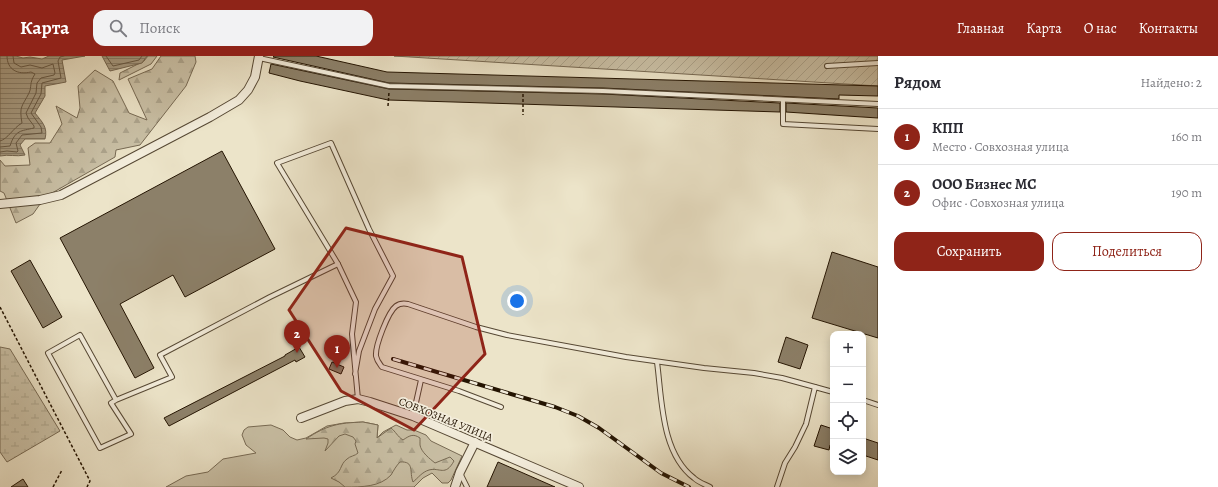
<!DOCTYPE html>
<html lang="ru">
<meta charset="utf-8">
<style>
:root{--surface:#fff;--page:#f2f2f3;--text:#2b2b33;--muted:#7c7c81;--line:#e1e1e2;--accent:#8f2418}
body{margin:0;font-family:Alegreya,serif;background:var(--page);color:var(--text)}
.controls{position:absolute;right:12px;bottom:12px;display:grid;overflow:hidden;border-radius:8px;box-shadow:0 2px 10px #0003}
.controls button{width:36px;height:36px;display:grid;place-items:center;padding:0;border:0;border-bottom:1px solid var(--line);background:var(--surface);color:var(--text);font:20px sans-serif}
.you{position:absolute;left:517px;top:245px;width:14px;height:14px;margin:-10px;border:3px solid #fff;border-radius:50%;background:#1a73e8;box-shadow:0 0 0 6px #1a73e833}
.badge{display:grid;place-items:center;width:26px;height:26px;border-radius:50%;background:var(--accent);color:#fff;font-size:13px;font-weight:700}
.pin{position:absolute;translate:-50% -33px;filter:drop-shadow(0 1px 2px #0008)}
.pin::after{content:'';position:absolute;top:21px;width:14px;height:12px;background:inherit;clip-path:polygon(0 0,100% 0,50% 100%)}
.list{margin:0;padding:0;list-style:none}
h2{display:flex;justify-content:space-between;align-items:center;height:52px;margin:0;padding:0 16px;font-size:17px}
h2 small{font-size:13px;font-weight:400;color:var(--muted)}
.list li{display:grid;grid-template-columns:26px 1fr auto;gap:12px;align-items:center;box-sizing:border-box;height:56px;padding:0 16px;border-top:1px solid var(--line)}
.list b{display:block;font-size:15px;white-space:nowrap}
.list p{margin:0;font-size:13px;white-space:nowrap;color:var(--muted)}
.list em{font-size:13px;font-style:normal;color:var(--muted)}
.actions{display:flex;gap:8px;padding:12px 16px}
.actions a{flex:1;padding:9px 0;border:1px solid var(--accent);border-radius:12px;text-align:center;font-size:14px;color:var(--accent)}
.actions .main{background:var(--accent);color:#fff}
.icon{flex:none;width:22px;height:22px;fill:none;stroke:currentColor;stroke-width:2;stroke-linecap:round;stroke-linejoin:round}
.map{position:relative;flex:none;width:878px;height:431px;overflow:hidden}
header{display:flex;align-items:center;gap:24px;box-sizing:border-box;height:56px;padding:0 20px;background:var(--accent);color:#fff}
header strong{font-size:19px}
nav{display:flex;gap:22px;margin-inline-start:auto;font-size:14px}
.search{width:280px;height:36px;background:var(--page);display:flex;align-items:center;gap:10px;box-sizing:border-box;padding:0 14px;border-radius:12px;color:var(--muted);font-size:15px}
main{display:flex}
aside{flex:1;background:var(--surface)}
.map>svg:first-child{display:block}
.grass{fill:#cac1a7;stroke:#776a54}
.forest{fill:url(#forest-firs);stroke:#776a54}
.wetland{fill:url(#wetland-marsh);stroke:#776a54}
.garden{fill:url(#garden-furrows);stroke:#776a54}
.water{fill:url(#water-rules);stroke:#736651}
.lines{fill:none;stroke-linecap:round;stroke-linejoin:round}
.shore{stroke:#665844;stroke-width:1}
.building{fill:#8c8069;stroke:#241402}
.service-casing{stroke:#564834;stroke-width:6}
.minor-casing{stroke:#564834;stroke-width:10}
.path{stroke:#241402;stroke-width:1.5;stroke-dasharray:3 2;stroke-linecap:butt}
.service{stroke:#f3eddc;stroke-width:4}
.minor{stroke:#f3eddc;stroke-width:8}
.rail-casing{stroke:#241402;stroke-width:4}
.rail{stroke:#f3eddc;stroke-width:2.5;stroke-dasharray:8;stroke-linecap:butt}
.marked{fill:#8f2418;fill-opacity:0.2;stroke:#8f2418;stroke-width:3;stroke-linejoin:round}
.labels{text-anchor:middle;stroke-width:3.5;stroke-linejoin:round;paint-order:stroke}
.street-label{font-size:11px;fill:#241402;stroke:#f3eddc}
</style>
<header>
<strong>Карта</strong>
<div class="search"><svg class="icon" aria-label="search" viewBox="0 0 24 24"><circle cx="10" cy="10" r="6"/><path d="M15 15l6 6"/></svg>Поиск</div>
<nav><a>Главная</a><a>Карта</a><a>О нас</a><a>Контакты</a></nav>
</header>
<main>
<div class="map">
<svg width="878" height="431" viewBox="0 0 878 431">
<defs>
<pattern id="forest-firs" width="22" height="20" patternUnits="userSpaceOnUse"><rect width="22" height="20" fill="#cac1a7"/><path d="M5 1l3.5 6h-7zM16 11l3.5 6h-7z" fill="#ada58e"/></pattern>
<pattern id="wetland-marsh" width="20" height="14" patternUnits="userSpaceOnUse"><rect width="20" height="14" fill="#cac1a7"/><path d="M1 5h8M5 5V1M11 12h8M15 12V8" fill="none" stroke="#ada58e"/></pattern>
<pattern id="garden-furrows" width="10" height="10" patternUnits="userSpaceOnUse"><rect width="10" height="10" fill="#cac1a7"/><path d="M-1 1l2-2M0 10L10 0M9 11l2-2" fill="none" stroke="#ada58e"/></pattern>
<pattern id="water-rules" width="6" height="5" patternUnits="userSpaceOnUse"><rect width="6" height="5" fill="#a89d85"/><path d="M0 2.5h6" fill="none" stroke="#897f6b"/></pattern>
</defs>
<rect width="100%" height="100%" fill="#ece4c9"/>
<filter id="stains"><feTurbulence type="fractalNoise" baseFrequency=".005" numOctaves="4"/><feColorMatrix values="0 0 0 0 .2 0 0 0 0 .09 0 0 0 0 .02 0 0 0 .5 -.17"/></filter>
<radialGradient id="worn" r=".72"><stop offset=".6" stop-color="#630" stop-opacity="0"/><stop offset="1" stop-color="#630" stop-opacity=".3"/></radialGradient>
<polygon class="grass" points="363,366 378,369 377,382 383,376 396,369 407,374 414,374 426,379 431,385 462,400 451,424 448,427 442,427 432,417 423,422 414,431 166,431 186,420 208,416 223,403 256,397 246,389 242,379 244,374 248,371 271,369 283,374 290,381 297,384 306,382 327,370 344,367"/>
<g class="forest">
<polygon points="148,0 157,0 151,8 119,24 120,17 144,5"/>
<polygon points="161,0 195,0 196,6 186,30 140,89 116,94 115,101 45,141 33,158 16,167 4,137 0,135 0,104 5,110 30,109 28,92 35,87 50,87 62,68 56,50 77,62 80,52 78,30 95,14 113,25 129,57 147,64 128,23 152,13"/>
<path d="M363 366 378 369 377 382 391 372C396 376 397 380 403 384 409 380 413 377 420 382 420 384 420 386 420 389 421 396 430 403 435 407L450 401 454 405C445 421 440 411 429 414 422 416 418 422 413 426 409 416 415 405 400 406 396 410 394 414 391 419 380 431 362 431 345 431L339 426 331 422C343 416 339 409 347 403 350 400 355 400 358 397L355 388 356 385 353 381 345 378 339 380 325 395 328 387V383L324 382 306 383C327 369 338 367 363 366Z"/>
</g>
<polygon class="wetland" points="0,291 10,293 60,375 7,406 0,396"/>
<polygon class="garden" points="394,0 878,0 878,30"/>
<g class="water">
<path d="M0 0H16L23 2 30 1 42 3 49 0H85L62 4 66 26 45 30V40L35 57C42 66 48 71 45 83H25L20 89 25 99C16 101 9 98 0 100Z"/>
<polygon points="102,0 147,0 142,7 110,15"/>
</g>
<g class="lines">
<g class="shore">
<polyline points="106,0 113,10 139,4 142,0"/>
<path d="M0 85C8 83 13 72 22 67 19 50 22 51 29 37 32 31 29 27 35 18L31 16C18 19 7 14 7 0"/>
<path d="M0 91 10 90C15 74 21 75 34 72V70L28 62 26 57 36 37 37 27 41 22 54 19 55 17 53 8 42 12 30 9 21 11 14 7 13 0"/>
<polyline points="0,96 7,95 17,96 18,95 16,87 22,79 42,77 41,71 31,57 41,38 42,27 61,22 58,5 60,1 64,0"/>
</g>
</g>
<g class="building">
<polygon points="274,0 316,0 387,16 878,30 878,40 839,39 839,43 603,32 389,27 273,1"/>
<polygon points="271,8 389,33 603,38 780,47 780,56 388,44 300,25 269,17"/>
<polygon points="786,47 878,52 878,62 786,56"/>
<polygon points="222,95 275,193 185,241 173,219 120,248 154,312 135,322 60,182"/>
<polygon points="832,196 878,211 878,282 812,262"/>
<polygon points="30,204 62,261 43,272 11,215"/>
<polygon points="786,281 808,289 800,313 778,306"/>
<polygon points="299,291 305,301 296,306 295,304 169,370 164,362 285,300 285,299"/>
<polygon points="332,306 344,311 341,318 329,313"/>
<polygon points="821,369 833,373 833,390 830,389 829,394 814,390"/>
<polygon points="863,382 878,387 878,404 863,399"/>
<polygon points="498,406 555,431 487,431"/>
<polygon points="23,423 28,431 11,431"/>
</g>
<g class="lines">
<defs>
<g id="service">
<polyline points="259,2 389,30 603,35 878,48"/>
<polyline points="827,10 878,7"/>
<polyline points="783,44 783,68 878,73"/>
<path d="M657 306C662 343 661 397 694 422 698 426 704 428 710 431"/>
<polyline points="355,318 359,295 375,253 393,220 369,173 331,87 277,107 338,208 356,246 352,278 358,343"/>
<polyline points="116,344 111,347 131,378 100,392 48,297 80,279 116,344 172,321 160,299 270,241 338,208"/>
<polyline points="863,344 878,349"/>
<path d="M501 351 459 335 382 311C379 307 377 305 376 300 375 290 388 256 396 250 400 247 403 247 408 248L476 271 507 279 626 301 704 312 754 317 782 322 815 331"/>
<polyline points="413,360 421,324"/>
<polyline points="460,417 467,431"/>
<polyline points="777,431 785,407 795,391 806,368 815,331 833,336"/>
</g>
<g id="minor">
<polyline points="0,148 40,144 61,139 210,61 239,44 248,34 255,21 259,0"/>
<polyline points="301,362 345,345 358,343 370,346 413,360 579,431"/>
<polyline points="455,431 460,416 475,386"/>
</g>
</defs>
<use href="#service" class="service-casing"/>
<use href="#minor" class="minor-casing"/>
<g class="path">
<polyline points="523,38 523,59"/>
<polyline points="388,50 389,36"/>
<polyline points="0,251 90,425 87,431"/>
<polyline points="53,431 62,414"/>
</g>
<use href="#service" class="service"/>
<use href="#minor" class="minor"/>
<defs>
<polyline id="rail" points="393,303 555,351 578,360 599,372 661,417 689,431"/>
</defs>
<use href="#rail" class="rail-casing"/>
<use href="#rail" class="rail"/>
</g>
<path class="marked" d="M346 172 462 201 485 298 414 374 341 335 289 254Z"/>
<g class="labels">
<g class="street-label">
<text transform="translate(446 363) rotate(22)" y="4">СОВХОЗНАЯ УЛИЦА</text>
</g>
</g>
<rect width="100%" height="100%" filter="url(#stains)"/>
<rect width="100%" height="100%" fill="url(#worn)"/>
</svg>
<div class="controls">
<button>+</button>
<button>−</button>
<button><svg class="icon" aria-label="locate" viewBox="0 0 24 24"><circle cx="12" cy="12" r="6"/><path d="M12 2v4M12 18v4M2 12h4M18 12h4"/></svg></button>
<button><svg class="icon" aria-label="layers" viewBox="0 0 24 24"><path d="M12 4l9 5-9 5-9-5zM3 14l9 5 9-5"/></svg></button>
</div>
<div class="you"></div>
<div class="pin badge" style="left:337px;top:312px">1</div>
<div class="pin badge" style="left:297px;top:297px">2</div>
</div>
<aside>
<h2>Рядом<small>Найдено: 2</small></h2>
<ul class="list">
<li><span class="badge">1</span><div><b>КПП</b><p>Место · Совхозная улица</p></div><em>160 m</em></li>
<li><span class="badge">2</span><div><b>ООО Бизнес МС</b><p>Офис · Совхозная улица</p></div><em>190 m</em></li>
</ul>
<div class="actions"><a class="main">Сохранить</a><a>Поделиться</a></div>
</aside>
</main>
